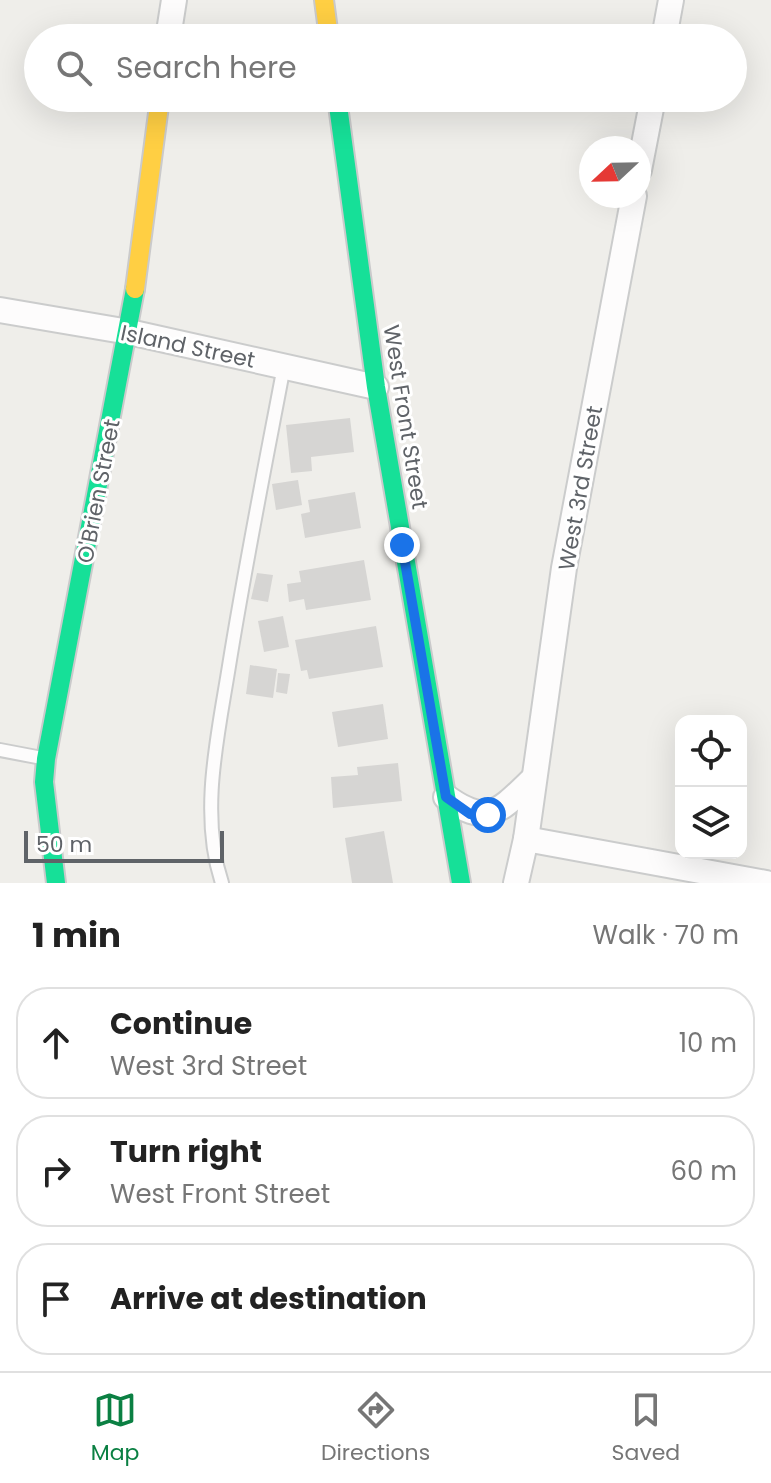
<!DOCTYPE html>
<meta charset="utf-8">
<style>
:root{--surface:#fff;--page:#f2f2f2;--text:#222;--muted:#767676;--line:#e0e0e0;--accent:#0b8043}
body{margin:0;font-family:Poppins,sans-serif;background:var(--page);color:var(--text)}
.controls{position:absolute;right:24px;bottom:24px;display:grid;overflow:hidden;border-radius:16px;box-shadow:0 8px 32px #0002}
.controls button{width:72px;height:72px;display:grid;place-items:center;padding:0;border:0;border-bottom:2px solid var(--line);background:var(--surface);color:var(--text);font:40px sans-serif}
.compass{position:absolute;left:579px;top:136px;width:72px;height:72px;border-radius:50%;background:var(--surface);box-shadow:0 8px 32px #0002;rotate:248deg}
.scale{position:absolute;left:24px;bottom:20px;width:200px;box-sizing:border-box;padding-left:8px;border:4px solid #5f6368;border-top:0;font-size:22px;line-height:28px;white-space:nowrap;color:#5f6368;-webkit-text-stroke:6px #fff;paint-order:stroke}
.stop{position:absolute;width:24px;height:24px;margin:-18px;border:6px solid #1a73e8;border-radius:50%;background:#fff}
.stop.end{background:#1a73e8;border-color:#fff;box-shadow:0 2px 8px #0008}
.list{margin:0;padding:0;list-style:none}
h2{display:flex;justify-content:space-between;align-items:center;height:104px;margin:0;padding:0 32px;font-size:34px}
h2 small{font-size:26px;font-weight:400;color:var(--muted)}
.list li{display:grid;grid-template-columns:52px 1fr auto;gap:24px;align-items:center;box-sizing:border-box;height:112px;margin:0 16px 16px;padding:0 16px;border:2px solid var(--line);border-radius:32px}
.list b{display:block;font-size:30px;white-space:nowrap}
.list p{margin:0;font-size:26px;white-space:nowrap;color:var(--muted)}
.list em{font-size:26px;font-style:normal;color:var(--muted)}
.icon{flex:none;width:44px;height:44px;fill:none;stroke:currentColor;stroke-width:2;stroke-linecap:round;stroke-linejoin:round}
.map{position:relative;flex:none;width:771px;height:883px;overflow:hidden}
.search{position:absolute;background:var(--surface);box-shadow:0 8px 32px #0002;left:24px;right:24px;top:24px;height:88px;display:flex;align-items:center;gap:20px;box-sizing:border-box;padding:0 28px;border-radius:44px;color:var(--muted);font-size:30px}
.sheet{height:488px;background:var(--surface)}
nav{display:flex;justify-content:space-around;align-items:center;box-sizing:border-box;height:112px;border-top:2px solid var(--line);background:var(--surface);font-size:22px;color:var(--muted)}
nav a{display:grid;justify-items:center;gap:4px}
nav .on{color:var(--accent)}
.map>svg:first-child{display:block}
.building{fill:#d6d5d3}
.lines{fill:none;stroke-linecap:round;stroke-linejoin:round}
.lane-casing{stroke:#cbcccc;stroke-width:16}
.street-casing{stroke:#cbcccc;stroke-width:28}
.fast-casing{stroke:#cacacb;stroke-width:22}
.slow-casing{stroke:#cacacb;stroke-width:22}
.lane{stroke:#fdfcfc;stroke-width:12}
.street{stroke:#fdfcfc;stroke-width:24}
.fast{stroke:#16e098;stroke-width:18}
.slow{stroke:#ffcf43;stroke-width:18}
.route{stroke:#1a73e8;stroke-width:10}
.labels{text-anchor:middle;stroke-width:6;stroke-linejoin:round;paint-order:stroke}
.street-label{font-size:22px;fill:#5f6368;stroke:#fff}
</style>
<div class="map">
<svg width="771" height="883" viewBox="0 0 771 883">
<rect width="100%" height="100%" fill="#efeeea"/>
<g class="building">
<polygon points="350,418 354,452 311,457 312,471 291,473 286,425"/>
<polygon points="298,480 302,505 276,510 272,484"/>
<polygon points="355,492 361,528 305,538 301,514 310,512 308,500"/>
<polygon points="364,560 371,600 306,610 304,599 289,602 287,584 301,582 299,571"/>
<polygon points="257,573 273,575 268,602 251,599"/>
<polygon points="283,616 289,647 264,652 258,621"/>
<polygon points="376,626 383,667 309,679 307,670 301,671 295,640"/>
<polygon points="250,665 277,669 273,698 246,694"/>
<polygon points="278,673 290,674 287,694 276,692"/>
<polygon points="383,704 388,739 338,747 332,712"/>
<polygon points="398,763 402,801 333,808 331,777 358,775 357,767"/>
<polygon points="384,831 393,883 352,883 345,838"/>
</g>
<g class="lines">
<defs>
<g id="lane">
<polyline points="0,750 42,758"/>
<path d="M222 883C199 814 218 735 229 666 245 566 265 466 284 366"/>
</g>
<g id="street">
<polyline points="168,38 174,0"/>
<polyline points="664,38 671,0"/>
<polyline points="639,170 653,98"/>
<polyline points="0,310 129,332 376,387"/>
<path d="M446 797C487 827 499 812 532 780"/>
<polyline points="526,839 766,883"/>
<polyline points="516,883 526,839 564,568 634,196"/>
</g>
<g id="fast">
<polyline points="337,98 376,387 461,883"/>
<polyline points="56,883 44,782 46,759 135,289"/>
</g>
<g id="slow">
<polyline points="324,0 329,38"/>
<polyline points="135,289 160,98"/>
</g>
</defs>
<use href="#lane" class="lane-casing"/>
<use href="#street" class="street-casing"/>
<use href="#fast" class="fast-casing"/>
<use href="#slow" class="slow-casing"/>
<use href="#lane" class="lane"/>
<use href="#street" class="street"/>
<use href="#fast" class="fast"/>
<use href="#slow" class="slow"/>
</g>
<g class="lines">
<polyline class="route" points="402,545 446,797 470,814 488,815"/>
</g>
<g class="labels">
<g class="street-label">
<text transform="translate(188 346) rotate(12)" y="8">Island Street</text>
<text transform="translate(406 417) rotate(81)" y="8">West Front Street</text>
<text transform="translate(580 488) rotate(-80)" y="8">West 3rd Street</text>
<text transform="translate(98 491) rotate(-79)" y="8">O'Brien Street</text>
</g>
</g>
</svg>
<div class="controls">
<button><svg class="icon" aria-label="locate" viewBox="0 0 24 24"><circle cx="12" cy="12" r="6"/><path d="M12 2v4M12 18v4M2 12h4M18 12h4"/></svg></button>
<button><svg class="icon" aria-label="layers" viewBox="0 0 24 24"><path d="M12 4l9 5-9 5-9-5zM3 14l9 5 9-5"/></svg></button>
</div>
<svg class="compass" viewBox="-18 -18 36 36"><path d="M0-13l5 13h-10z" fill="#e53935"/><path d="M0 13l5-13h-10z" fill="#767676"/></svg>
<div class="scale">50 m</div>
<div class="stop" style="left:488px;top:815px"></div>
<div class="stop end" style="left:402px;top:545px"></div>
<div class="search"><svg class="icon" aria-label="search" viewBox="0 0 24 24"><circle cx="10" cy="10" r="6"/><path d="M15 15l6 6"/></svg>Search here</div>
</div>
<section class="sheet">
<h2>1 min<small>Walk · 70 m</small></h2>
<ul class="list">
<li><svg class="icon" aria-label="ahead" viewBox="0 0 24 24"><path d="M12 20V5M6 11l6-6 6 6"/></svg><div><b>Continue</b><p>West 3rd Street</p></div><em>10 m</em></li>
<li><svg class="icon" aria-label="right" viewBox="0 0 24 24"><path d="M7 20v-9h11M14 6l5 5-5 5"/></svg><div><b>Turn right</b><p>West Front Street</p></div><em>60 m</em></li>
<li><svg class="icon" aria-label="arrive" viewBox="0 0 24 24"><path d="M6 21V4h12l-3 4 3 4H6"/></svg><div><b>Arrive at destination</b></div></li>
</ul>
</section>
<nav>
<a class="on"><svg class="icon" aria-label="map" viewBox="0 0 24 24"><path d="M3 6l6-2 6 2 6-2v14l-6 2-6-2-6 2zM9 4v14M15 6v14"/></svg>Map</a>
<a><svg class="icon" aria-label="directions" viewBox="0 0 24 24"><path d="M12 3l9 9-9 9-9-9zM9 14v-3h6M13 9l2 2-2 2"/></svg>Directions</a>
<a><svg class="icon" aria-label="saved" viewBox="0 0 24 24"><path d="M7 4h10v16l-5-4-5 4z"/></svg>Saved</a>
</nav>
